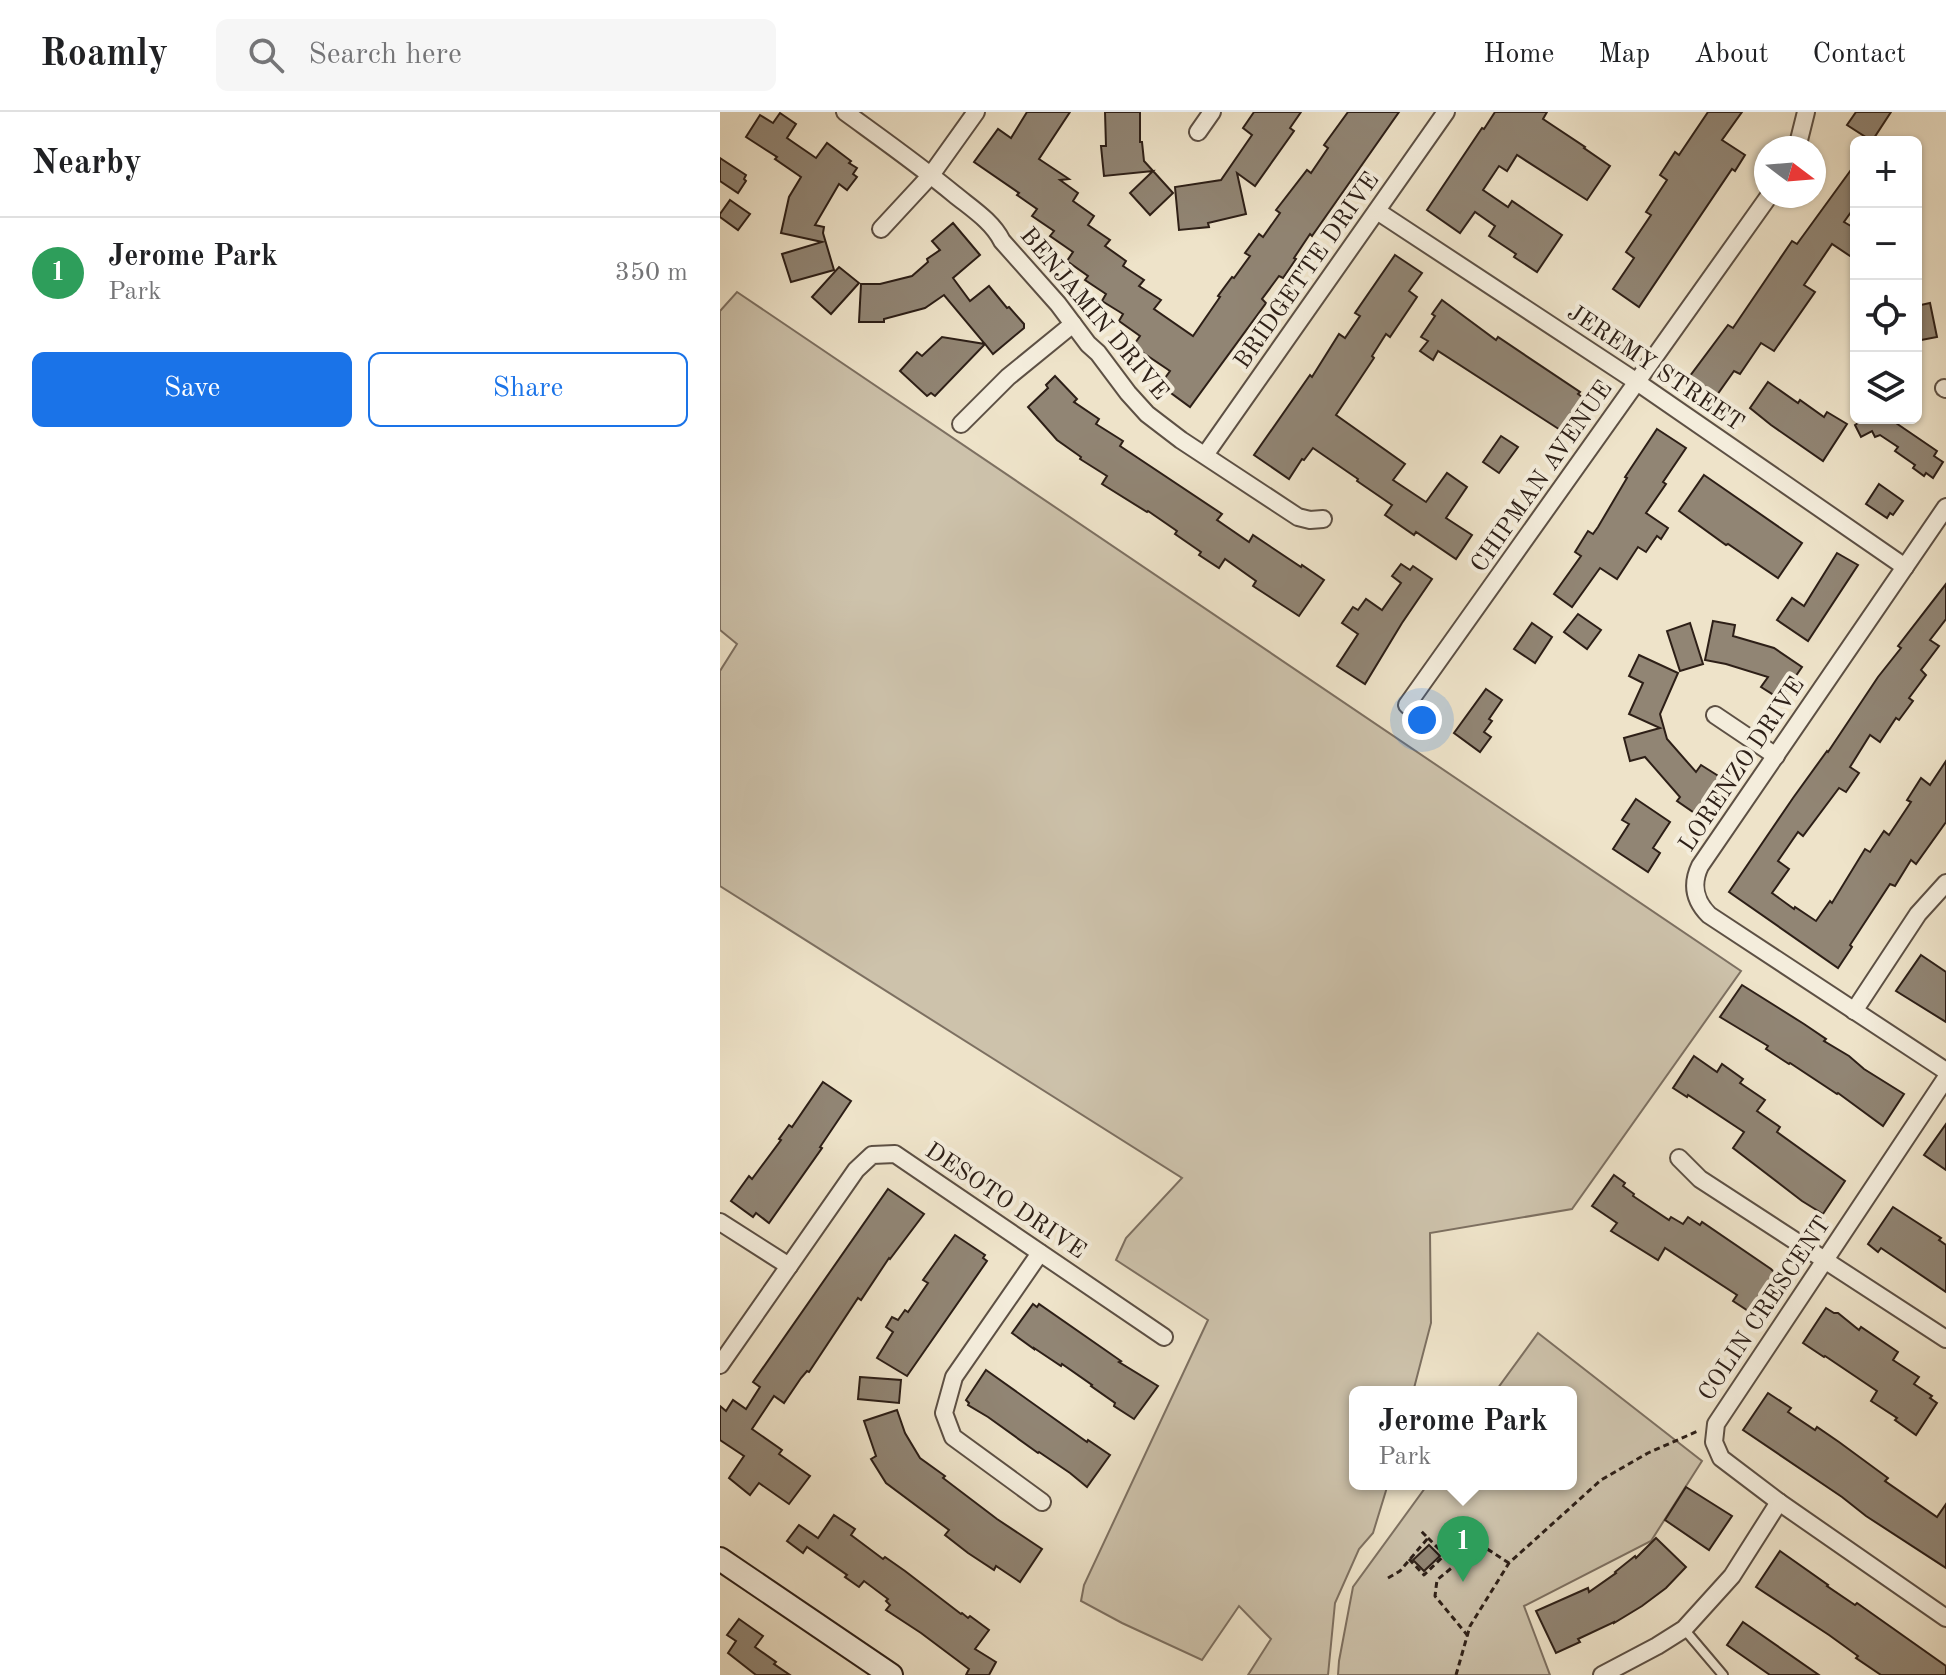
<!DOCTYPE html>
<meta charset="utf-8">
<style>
:root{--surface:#fff;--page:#f6f6f6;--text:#202124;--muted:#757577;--line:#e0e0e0;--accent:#1a73e8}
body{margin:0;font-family:"Old Standard TT",serif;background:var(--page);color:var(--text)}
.controls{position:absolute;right:24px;top:24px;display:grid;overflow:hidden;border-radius:12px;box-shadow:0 2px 6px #0004}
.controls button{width:72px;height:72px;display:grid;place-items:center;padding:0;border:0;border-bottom:2px solid var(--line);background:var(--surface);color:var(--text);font:40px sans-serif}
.compass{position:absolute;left:1034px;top:24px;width:72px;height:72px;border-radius:50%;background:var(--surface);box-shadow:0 2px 6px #0004;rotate:106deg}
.you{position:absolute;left:702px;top:608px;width:28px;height:28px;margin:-20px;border:6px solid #fff;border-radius:50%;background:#1a73e8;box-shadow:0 0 0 12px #1a73e833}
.badge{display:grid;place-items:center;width:52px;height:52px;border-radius:50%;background:var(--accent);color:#fff;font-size:26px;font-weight:700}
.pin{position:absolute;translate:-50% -66px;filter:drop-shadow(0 2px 4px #0008)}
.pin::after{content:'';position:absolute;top:42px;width:28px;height:24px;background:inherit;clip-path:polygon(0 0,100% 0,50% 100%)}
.popup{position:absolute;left:629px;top:1274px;width:228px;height:104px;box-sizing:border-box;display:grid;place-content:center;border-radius:12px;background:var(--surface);filter:drop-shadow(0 2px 6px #0005);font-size:26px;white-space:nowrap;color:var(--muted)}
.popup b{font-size:30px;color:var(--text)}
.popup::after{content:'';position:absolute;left:50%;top:100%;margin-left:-16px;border:16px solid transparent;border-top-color:var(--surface)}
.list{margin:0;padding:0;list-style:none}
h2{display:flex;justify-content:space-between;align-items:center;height:104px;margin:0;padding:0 32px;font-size:34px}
h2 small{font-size:26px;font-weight:400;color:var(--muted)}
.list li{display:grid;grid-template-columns:52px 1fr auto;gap:24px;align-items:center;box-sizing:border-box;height:112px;padding:0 32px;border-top:2px solid var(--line)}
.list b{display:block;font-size:30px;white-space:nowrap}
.list p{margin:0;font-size:26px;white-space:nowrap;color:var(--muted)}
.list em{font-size:26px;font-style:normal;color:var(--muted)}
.actions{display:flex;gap:16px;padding:24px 32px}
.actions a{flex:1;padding:18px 0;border:2px solid var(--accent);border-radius:12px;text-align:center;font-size:28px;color:var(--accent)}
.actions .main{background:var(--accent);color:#fff}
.icon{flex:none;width:44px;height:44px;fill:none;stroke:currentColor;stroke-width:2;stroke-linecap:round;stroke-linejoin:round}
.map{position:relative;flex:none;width:1226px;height:1563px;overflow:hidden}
header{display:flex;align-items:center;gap:48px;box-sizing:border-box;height:112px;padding:0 40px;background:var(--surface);border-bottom:2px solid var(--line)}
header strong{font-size:38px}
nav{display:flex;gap:44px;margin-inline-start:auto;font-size:28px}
.search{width:560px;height:72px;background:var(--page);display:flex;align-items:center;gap:20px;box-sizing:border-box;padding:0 28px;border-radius:12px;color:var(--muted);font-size:30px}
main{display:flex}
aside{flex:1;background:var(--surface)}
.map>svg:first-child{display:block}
.green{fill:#cdc2ab;stroke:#7d7061;stroke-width:2}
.building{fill:#918574;stroke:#2d1f17;stroke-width:2}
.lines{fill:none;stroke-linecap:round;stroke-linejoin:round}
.lane-casing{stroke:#5d5044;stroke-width:12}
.street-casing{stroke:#5d5044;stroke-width:20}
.secondary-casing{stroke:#2d1f17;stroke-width:26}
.path{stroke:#2d1f17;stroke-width:3;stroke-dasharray:6 4;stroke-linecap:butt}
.lane{stroke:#f4eddc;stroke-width:8}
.street{stroke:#f4eddc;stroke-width:16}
.secondary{stroke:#f4eddc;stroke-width:22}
.labels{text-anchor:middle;stroke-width:8;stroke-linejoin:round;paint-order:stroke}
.street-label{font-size:24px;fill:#2d1f17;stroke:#f4eddc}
</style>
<header>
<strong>Roamly</strong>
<div class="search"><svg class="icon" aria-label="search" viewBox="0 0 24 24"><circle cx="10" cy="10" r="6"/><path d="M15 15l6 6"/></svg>Search here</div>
<nav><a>Home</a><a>Map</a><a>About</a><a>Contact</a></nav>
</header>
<main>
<aside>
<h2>Nearby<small></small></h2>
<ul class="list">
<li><span class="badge" style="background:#2e9e5b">1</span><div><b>Jerome Park</b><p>Park</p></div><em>350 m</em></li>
</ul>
<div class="actions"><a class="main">Save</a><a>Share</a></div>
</aside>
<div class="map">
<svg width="1226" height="1563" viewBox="0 0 1226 1563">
<rect width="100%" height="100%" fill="#eee3c9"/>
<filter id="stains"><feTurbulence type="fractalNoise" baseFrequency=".0025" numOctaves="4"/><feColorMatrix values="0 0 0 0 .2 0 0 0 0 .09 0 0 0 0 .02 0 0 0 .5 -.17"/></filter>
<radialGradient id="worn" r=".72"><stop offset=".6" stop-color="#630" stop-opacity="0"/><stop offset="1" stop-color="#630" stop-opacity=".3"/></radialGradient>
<g class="green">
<polygon points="17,180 1021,859 852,1097 710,1121 711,1211 693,1280 635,1280 635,1372 668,1372 653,1421 639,1437 615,1491 608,1563 528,1563 551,1527 519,1494 482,1548 402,1511 361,1489 364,1473 488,1208 396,1148 406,1126 462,1066 0,774 0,559 17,532 0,518 0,199"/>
<polygon points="818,1221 982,1349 931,1429 804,1494 830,1563 618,1563 619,1549 633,1475 708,1372 851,1372 851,1280 775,1280"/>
</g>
<g class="building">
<polygon points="307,0 350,0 319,47 349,67 340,68 358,81 353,89 374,104 368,113 390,128 385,134 406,149 403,154 424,168 419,174 441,188 434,197 473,224 500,185 498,184 512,165 514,166 530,144 525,141 539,122 543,125 560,101 556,98 587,58 591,61 608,36 604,33 628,0 679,0 592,124 590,122 574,146 576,147 563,166 559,164 542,187 546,191 470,295 440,273 450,259 413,234 420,224 399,209 403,202 382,189 386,182 365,168 368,164 347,149 353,140 330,124 334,119 312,104 317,97 297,83 299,81 254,50 278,17 291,26"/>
<polygon points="385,0 420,0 420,30 422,30 424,49 453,81 430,103 410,81 433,59 384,64 381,34 386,34"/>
<polygon points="534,0 581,0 570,16 574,19 535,74 517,61 526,102 488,111 489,115 459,118 455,75 501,68 532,23 523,16"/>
<polygon points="775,0 827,0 823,7 865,35 864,36 890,54 867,88 797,43 787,59 779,54 763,78 788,95 792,89 842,123 817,160 794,145 796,142 769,124 775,114 755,100 740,121 707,98 762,16 764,17"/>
<polygon points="988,0 1022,0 1002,28 1025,43 1015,59 1012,57 919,195 893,177 914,146 906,140 931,103 926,100 947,68 940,63 955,40 959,43"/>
<polygon points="1136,0 1171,0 1152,29 1127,13"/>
<polygon points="60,1 76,12 67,26 96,46 107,31 131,49 129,51 137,56 133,62 137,65 127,78 119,72 95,113 104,115 103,121 114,158 71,170 62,142 102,130 61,121 69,85 81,65 55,47 57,45 26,25 40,3 53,11"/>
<polygon points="0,46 26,63 24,67 26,69 18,81 0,69"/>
<polygon points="1136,51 1136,93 1124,110 1136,117 1136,148 1112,132 1084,173 1095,180 1054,239 1041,231 1020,262 1014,259 992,290 968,272 972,265 970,264 1008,213 1013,216 1072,129 1077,132"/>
<polygon points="10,88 30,102 18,118 0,105 0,102"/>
<polygon points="233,111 260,143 233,166 250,189 269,174 287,196 289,195 304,212 304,216 273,242 265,232 215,284 211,281 207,284 180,259 197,240 202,244 222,225 265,232 224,183 205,196 164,207 164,210 139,210 141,172 160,172 192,164 208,150 207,147 220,138 212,129"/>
<polygon points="675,143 702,161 689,179 697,185 670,225 666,222 652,244 654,246 616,303 685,352 673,368 706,390 727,361 747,375 726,406 752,423 736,447 696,420 694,423 665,403 672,393 637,369 638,367 593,336 584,348 582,347 569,367 534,343 590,263 592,265 619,222 625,226 640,204 635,201"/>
<polygon points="119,155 139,171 111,202 92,185"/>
<polygon points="722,188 776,228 778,225 860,280 858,282 862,285 861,288 868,293 848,323 718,239 713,248 700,239 708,229 701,225 715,204 712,202"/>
<polygon points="1210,191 1217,225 1196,229 1196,194"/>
<polygon points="335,264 357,287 354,290 379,307 376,312 403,329 400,334 502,402 497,408 529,430 533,423 581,455 582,453 604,468 579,504 533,474 536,469 505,447 499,456 479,443 481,440 455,422 457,419 428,399 427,400 382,372 387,364 360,347 361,345 337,328 308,295 328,276 326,273"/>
<polygon points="1048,270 1078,291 1080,288 1104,305 1107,300 1127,312 1103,349 1051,313 1030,296"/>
<polygon points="1146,306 1180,306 1173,309 1217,339 1214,344 1223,350 1213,366 1206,361 1204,364 1193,356 1195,353 1175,339 1178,335 1160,323 1155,325 1152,319 1141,325 1135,313"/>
<polygon points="937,317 966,336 943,370 946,372 926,401 948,416 941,427 937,424 926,440 918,435 897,467 880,456 852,495 834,482 861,444 855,440 868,419 873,422 878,415 907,366 905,365"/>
<polygon points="781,324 798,335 779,361 763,350"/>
<polygon points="984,363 1082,431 1058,466 1008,432 1006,433 959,399"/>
<polygon points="1159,372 1183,389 1173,403 1170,401 1167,406 1146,392"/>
<polygon points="1117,441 1138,453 1088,529 1057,508 1072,486 1084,494"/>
<polygon points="681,452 690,458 693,454 712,467 682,511 645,572 617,554 638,522 622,511 633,495 638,498 646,487 662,498 681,471 672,464"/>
<polygon points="1226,472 1226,507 1210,528 1219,534 1201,558 1206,563 1189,586 1193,589 1179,608 1176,606 1160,630 1150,623 1130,655 1139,661 1126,680 1119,676 1083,724 1078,720 1058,749 1069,757 1052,781 1074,797 1075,795 1096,809 1110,789 1112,791 1145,737 1150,740 1164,719 1169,723 1191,690 1187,688 1201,666 1210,673 1226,649 1226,710 1196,752 1191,748 1175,774 1170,772 1130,833 1132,835 1118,856 1009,780 1073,686 1107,639 1108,640 1158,565 1181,536 1178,534"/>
<polygon points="858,502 881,518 867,537 844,520"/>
<polygon points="993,509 1015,513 1013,524 1054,536 1082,555 1060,587 1041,575 1048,565 1006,552 985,548"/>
<polygon points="812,511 832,525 815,551 794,537"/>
<polygon points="970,511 983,552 960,559 947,519"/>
<polygon points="919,543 958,561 940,602 947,627 976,660 981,653 1000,665 976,702 957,689 960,685 925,645 910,649 904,626 940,616 909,602 923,571 909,564"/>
<polygon points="766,577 782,588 769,607 772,609 764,620 771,625 760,640 734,621"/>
<polygon points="916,687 950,710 933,736 940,741 928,760 893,737 909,712 902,708"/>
<polygon points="1201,843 1226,860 1226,910 1176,879"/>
<polygon points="1022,873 1084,912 1106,927 1104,929 1129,944 1144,957 1184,982 1163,1014 1118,981 1117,982 1070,951 1069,952 1046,937 1048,934 1000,905"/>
<polygon points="974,944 997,960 1002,952 1023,967 1020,971 1045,988 1037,999 1060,1015 1057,1020 1125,1069 1103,1102 1082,1089 1013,1036 1024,1020 968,983 967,985 953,976"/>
<polygon points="103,970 131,989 100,1035 102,1036 49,1111 36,1101 33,1105 11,1089 29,1064 32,1067 61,1028 59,1027 69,1013 72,1015"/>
<polygon points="1226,1012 1226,1058 1204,1043"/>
<polygon points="894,1063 905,1071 903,1074 914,1082 913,1084 949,1108 951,1105 963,1112 968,1105 980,1113 982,1110 1051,1157 1054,1160 1052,1164 1059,1169 1036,1204 1013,1189 1017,1183 945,1136 938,1148 891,1119 897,1111 872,1094"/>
<polygon points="168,1077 204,1102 170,1147 169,1146 141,1188 138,1186 89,1260 87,1259 81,1266 64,1291 54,1284 32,1317 62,1338 59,1342 90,1364 69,1392 39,1371 30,1383 9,1366 24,1344 0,1328 0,1294 6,1299 13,1288 26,1297 40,1275 33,1270"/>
<polygon points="1173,1095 1221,1126 1219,1128 1226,1133 1226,1180 1161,1136 1158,1140 1148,1132"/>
<polygon points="235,1123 265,1143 263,1146 267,1149 187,1264 157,1246 173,1220 166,1215 172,1205 178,1208 185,1198 188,1200 208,1171 203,1168"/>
<polygon points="313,1192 317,1195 319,1192 401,1249 399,1250 438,1274 414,1307 394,1294 395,1291 371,1274 372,1273 342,1252 341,1254 314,1236 314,1237 292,1221"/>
<polygon points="1106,1196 1114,1201 1118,1201 1139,1218 1141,1215 1178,1240 1173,1248 1199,1265 1194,1272 1212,1284 1210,1286 1217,1291 1196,1323 1175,1308 1177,1306 1151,1289 1157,1279 1105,1244 1104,1245 1083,1231"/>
<polygon points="266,1258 367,1330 368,1328 390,1343 367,1375 350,1361 319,1340 318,1341 268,1305 248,1293 249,1291 246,1288"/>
<polygon points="140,1265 181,1268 179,1291 138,1287"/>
<polygon points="1048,1281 1071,1296 1068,1300 1095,1318 1097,1315 1119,1330 1168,1366 1165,1369 1217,1405 1226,1392 1226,1456 1146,1404 1122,1385 1023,1318"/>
<polygon points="177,1298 185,1321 200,1346 225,1364 223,1366 277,1407 322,1437 300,1470 276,1454 274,1458 248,1441 225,1423 229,1418 166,1371 151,1347 156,1344 144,1309"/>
<polygon points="966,1375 1012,1404 989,1438 945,1408"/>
<polygon points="114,1403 135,1417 131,1423 163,1447 165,1445 185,1459 241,1502 242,1501 248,1506 250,1504 269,1518 255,1537 276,1550 269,1563 246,1563 249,1557 201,1521 166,1498 170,1493 166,1489 168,1487 144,1469 139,1475 125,1465 127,1463 87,1435 83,1441 67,1429 79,1413 98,1426"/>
<polygon points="936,1426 966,1455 946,1476 922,1494 894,1511 894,1510 858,1527 860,1530 836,1541 816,1499 868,1476 869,1480 896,1461 895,1460 915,1444 916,1446"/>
<polygon points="709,1433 720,1444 704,1459 693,1448"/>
<polygon points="1060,1439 1108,1473 1107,1474 1135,1493 1137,1491 1226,1554 1226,1563 1161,1563 1136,1546 1138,1544 1109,1523 1036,1475"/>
<polygon points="19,1507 43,1524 35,1535 56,1550 54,1552 70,1563 36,1563 8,1541 16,1529 7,1523"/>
<polygon points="1023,1510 1099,1563 1050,1563 1007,1533"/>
</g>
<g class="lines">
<defs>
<polyline id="lane" points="964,1517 1003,1563"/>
<g id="street">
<path d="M125 0C162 27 199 53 234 82 251 96 272 109 282 129L338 192 368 232 378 241 408 281 427 302 461 328 578 405 590 408 603 407"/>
<polyline points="478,20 492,0"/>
<polyline points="1077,36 1086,0"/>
<polyline points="657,99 917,270 1185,455"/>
<polyline points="161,117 211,63 256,0"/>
<polyline points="1224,276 1226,277"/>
<polyline points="241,312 288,265 353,212"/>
<polyline points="485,343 726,0"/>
<path d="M1226 395 980 754C971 773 975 789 989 803L1226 959"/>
<polyline points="687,593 1049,84"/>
<polyline points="995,603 1056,644"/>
<polyline points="1134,899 1198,802 1226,771"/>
<polyline points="1226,966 996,1312 994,1330 1001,1346 1059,1390 1226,1506"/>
<polyline points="959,1046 980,1067 1226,1227"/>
<polyline points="0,1110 69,1154"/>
<polyline points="320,1141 234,1265 224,1301 233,1325 322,1390"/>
<polyline points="0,1253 136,1058 152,1043 175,1042 444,1225"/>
<polyline points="882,1563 937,1534 964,1517 1012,1464 1059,1390"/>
</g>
<polyline id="secondary" points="0,1447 171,1563"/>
</defs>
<use href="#lane" class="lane-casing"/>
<use href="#street" class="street-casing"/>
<use href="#secondary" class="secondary-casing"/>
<g class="path">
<polyline points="708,1426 725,1443"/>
<polyline points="689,1447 704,1463 733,1435 744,1447"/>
<polyline points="668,1466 680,1459 708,1426 701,1419"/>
<polyline points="748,1524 715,1484 717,1468 752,1439 764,1435 789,1451"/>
<polyline points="736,1563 750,1514 789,1451 881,1368 928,1341 978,1319"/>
</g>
<use href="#lane" class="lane"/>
<use href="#street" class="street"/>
<use href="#secondary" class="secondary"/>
</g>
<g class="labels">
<g class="street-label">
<text transform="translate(586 158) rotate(-55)" y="8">BRIDGETTE DRIVE</text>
<text transform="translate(375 201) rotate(50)" y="8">BENJAMIN DRIVE</text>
<text transform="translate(936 255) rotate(34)" y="8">JEREMY STREET</text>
<text transform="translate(821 364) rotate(-55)" y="8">CHIPMAN AVENUE</text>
<text transform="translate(1021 652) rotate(-56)" y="8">LORENZO DRIVE</text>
<text transform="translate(286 1088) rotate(34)" y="8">DESOTO DRIVE</text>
<text transform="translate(1044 1196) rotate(-56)" y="8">COLIN CRESCENT</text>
</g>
</g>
<rect width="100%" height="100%" filter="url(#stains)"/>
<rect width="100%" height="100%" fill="url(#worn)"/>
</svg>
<div class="controls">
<button>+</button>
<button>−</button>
<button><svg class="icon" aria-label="locate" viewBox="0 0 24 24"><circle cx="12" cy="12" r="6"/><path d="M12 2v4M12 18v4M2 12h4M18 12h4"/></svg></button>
<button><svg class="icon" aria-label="layers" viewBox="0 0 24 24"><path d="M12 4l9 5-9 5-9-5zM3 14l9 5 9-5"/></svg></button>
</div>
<svg class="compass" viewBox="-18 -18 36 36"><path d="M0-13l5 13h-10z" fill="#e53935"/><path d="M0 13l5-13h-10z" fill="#757577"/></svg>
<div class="you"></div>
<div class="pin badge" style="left:743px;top:1470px;background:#2e9e5b">1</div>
<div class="popup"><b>Jerome Park</b>Park</div>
</div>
</main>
